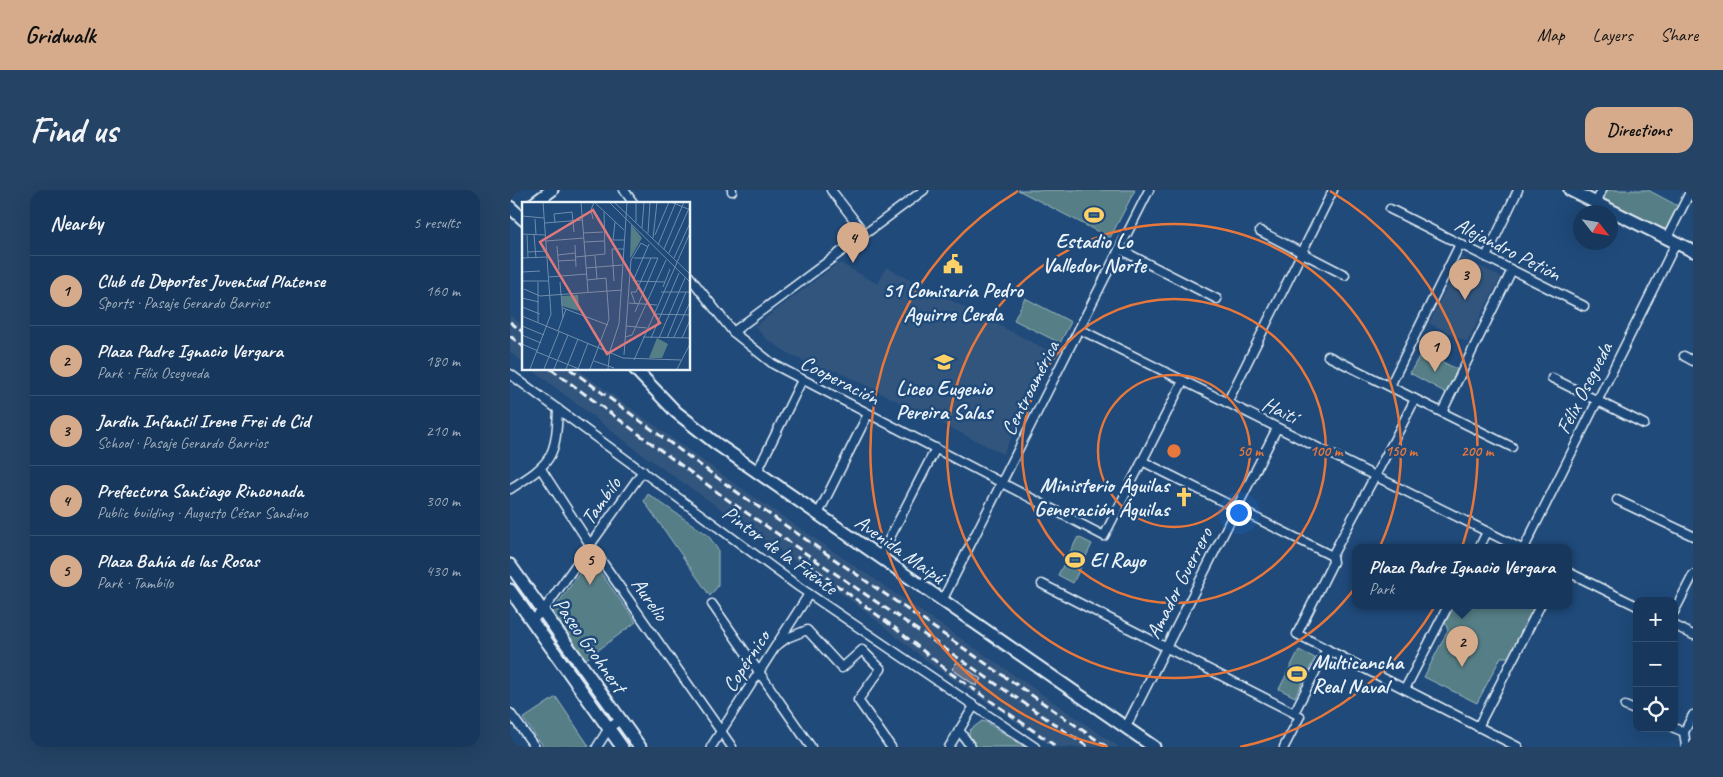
<!DOCTYPE html>
<meta charset="utf-8">
<style>
:root{--surface:#17385c;--page:#244365;--text:#f1f3f6;--muted:#9eacbb;--line:#365272;--accent:#d6ab8b}
body{margin:0;font-family:Caveat,sans-serif;background:var(--page);color:var(--text)}
.controls{position:absolute;right:15px;bottom:15px;display:grid;overflow:hidden;border-radius:10px;box-shadow:0 5px 20px #0002}
.controls button{width:45px;height:45px;display:grid;place-items:center;padding:0;border:0;border-bottom:1px solid var(--line);background:var(--surface);color:var(--text);font:25px sans-serif}
.compass{position:absolute;left:1063px;top:15px;width:45px;height:45px;border-radius:50%;background:var(--surface);box-shadow:0 5px 20px #0002;rotate:121deg}
.you{position:absolute;left:728px;top:322px;width:18px;height:18px;margin:-12px;border:4px solid #fff;border-radius:50%;background:#1a73e8;box-shadow:0 0 0 8px #1a73e833}
.badge{display:grid;place-items:center;width:32px;height:32px;border-radius:50%;background:var(--accent);color:#111;font-size:16px;font-weight:700}
.pin{position:absolute;translate:-50% -41px;filter:drop-shadow(0 1px 2px #0008)}
.pin::after{content:'';position:absolute;top:26px;width:18px;height:15px;background:inherit;clip-path:polygon(0 0,100% 0,50% 100%)}
.popup{position:absolute;left:842px;top:354px;width:220px;height:65px;box-sizing:border-box;display:grid;place-content:center;border-radius:10px;background:var(--surface);filter:drop-shadow(0 1px 4px #0005);font-size:16px;white-space:nowrap;color:var(--muted)}
.popup b{font-size:19px;color:var(--text)}
.popup::after{content:'';position:absolute;left:50%;top:100%;margin-left:-10px;border:10px solid transparent;border-top-color:var(--surface)}
.list{margin:0;padding:0;list-style:none}
h2{display:flex;justify-content:space-between;align-items:center;height:65px;margin:0;padding:0 20px;font-size:21px}
h2 small{font-size:16px;font-weight:400;color:var(--muted)}
.list li{display:grid;grid-template-columns:32px 1fr auto;gap:15px;align-items:center;box-sizing:border-box;height:70px;padding:0 20px;border-top:1px solid var(--line)}
.list b{display:block;font-size:19px;white-space:nowrap}
.list p{margin:0;font-size:16px;white-space:nowrap;color:var(--muted)}
.list em{font-size:16px;font-style:normal;color:var(--muted)}
.icon{flex:none;width:28px;height:28px;fill:none;stroke:currentColor;stroke-width:2;stroke-linecap:round;stroke-linejoin:round}
.map{position:relative;flex:none;width:1183px;height:557px;overflow:hidden;border-radius:15px}
header{display:flex;align-items:center;gap:30px;box-sizing:border-box;height:70px;padding:0 25px;background:var(--accent);color:#111}
header strong{font-size:24px}
nav{display:flex;gap:28px;margin-inline-start:auto;font-size:18px}
.intro{display:flex;align-items:center;justify-content:space-between;box-sizing:border-box;height:120px;padding:0 30px}
h1{margin:0;font-size:35px}
.button{padding:12px 22px;border-radius:15px;background:var(--accent);color:#111;font-size:18px;font-weight:700}
main{display:flex;gap:30px;padding:0 30px}
aside{flex:1;background:var(--surface);border-radius:15px;box-shadow:0 5px 20px #0002}
.map>svg:first-child{display:block}
.built{fill:#33547d}
.green{fill:#567e86;stroke:#9fb8bf}
.building{fill:#636d83;stroke:#e8f1f8}
.lines{fill:none;stroke-linecap:round;stroke-linejoin:round}
.street-casing{stroke:#e8f1f8;stroke-width:11}
.secondary-casing{stroke:#e8f1f8;stroke-width:15}
.street{stroke:#1f4a7a;stroke-width:8}
.secondary{stroke:#1f4a7a;stroke-width:11}
.rail{stroke:#e8f1f8;stroke-width:3;stroke-dasharray:8 4;stroke-linecap:butt}
.ring{fill:none;stroke:#e8773b;stroke-width:2.5}
.labels{text-anchor:middle;stroke-width:5;stroke-linejoin:round;paint-order:stroke}
.poi-label{font-size:21px;font-weight:bold;fill:#e8f1f8;stroke:#1f4a7a}
.street-label{font-size:21px;fill:#e8f1f8;stroke:#1f4a7a}
.inset-road{fill:none;stroke:#6f8dac;stroke-width:1}
.view{fill:#dd787b;fill-opacity:0.15;stroke:#dd787b;stroke-width:2.5}
.inset-edge{fill:none;stroke:#e8f1f8;stroke-width:2.5}
.centre{fill:#e8773b;stroke:#1f4a7a;stroke-width:2.5}
.ring-label{font-size:15px;text-anchor:middle;font-weight:bold;fill:#e8773b;stroke:#1f4a7a;stroke-width:5;stroke-linejoin:round;paint-order:stroke}
</style>
<header>
<strong>Gridwalk</strong>
<nav><a>Map</a><a>Layers</a><a>Share</a></nav>
</header>
<div class="intro"><h1>Find us</h1><a class="button">Directions</a></div>
<main>
<aside>
<h2>Nearby<small>5 results</small></h2>
<ul class="list">
<li><span class="badge">1</span><div><b>Club de Deportes Juventud Platense</b><p>Sports · Pasaje Gerardo Barrios</p></div><em>160 m</em></li>
<li><span class="badge">2</span><div><b>Plaza Padre Ignacio Vergara</b><p>Park · Félix Osegueda</p></div><em>180 m</em></li>
<li><span class="badge">3</span><div><b>Jardin Infantil Irene Frei de Cid</b><p>School · Pasaje Gerardo Barrios</p></div><em>210 m</em></li>
<li><span class="badge">4</span><div><b>Prefectura Santiago Rinconada</b><p>Public building · Augusto César Sandino</p></div><em>300 m</em></li>
<li><span class="badge">5</span><div><b>Plaza Bahía de las Rosas</b><p>Park · Tambilo</p></div><em>430 m</em></li>
</ul>
</aside>
<div class="map">
<svg width="1183" height="557" viewBox="0 0 1183 557">
<rect width="100%" height="100%" fill="#1f4a7a"/>
<filter id="ink" filterUnits="userSpaceOnUse"><feTurbulence type="fractalNoise" baseFrequency=".02" numOctaves="2"/><feDisplacementMap in="SourceGraphic" scale="10" xChannelSelector="R" yChannelSelector="G"/><feConvolveMatrix kernelMatrix="1 2 1 2 8 2 1 2 1" color-interpolation-filters="sRGB"/></filter>
<g filter="url(#ink)">
<g class="built">
<polygon points="952,67 991,87 957,152 919,133"/>
<polygon points="327,74 332,74 368,94 376,77 545,164 493,264 325,180 321,185 281,165 255,148 245,136"/>
<polygon points="0,125 14,137 14,173 0,162"/>
<polygon points="21,179 67,179 221,291 609,557 543,557 423,476 339,409 132,264"/>
</g>
<g class="green">
<polygon points="508,0 625,0 600,48"/>
<polygon points="1097,0 1138,0 1168,16 1155,40 1093,8"/>
<polygon points="515,108 561,132 550,153 504,130"/>
<polygon points="912,161 950,181 938,204 900,183"/>
<polygon points="138,304 198,345 208,360 208,396 200,406 134,311"/>
<polygon points="568,347 582,354 563,393 548,385"/>
<polygon points="80,368 126,432 75,470 42,422"/>
<polygon points="944,416 1027,416 999,467 991,467 967,513 914,487 938,440 935,433"/>
<polygon points="789,460 805,468 785,507 769,499"/>
<polygon points="46,507 79,556 78,557 34,557 13,529"/>
<polygon points="472,531 476,532 515,557 466,557 459,545 460,540"/>
</g>
<polygon class="building" points="447,472 471,489 466,496 442,479"/>
<g class="lines">
<defs>
<g id="street">
<polyline points="114,0 124,14"/>
<polyline points="222,0 222,1"/>
<polyline points="321,0 355,44"/>
<polyline points="1086,13 1092,0"/>
<polyline points="880,19 1074,116"/>
<polyline points="750,41 835,85"/>
<polyline points="1157,48 1181,0"/>
<polyline points="609,59 707,109"/>
<polyline points="976,67 1008,0"/>
<polyline points="179,86 223,142 263,174 594,346 673,191"/>
<polyline points="569,139 1010,358"/>
<polyline points="223,142 414,0"/>
<polyline points="818,166 1002,257"/>
<polyline points="1174,166 1183,171"/>
<polyline points="0,184 289,397 525,557"/>
<polyline points="1042,188 1134,234"/>
<polyline points="880,196 950,54"/>
<path d="M905 209C879 262 850 313 822 366L823 372 787 444 1008 557"/>
<polyline points="717,213 823,0"/>
<polyline points="932,222 1002,80"/>
<polyline points="632,271 822,366"/>
<polyline points="31,279 81,356 222,557"/>
<polyline points="247,282 292,190"/>
<path d="M0 299C41 273 46 269 48 219"/>
<polyline points="1107,310 1183,346"/>
<polyline points="308,324 358,224"/>
<polyline points="969,358 977,342"/>
<polyline points="1014,358 1166,53"/>
<polyline points="370,367 426,258"/>
<polyline points="1058,382 1127,416"/>
<polyline points="532,394 790,526 774,557"/>
<polyline points="432,411 639,0"/>
<polyline points="202,414 301,557"/>
<polyline points="1164,422 1183,385"/>
<polyline points="22,430 33,421 133,281"/>
<polyline points="1164,435 1183,445"/>
<polyline points="266,456 277,448 297,440 332,478 352,460 371,479 348,510 381,557"/>
<polyline points="895,499 938,416"/>
<polyline points="1115,516 1127,521"/>
<polyline points="0,523 25,557"/>
<polyline points="784,523 817,459"/>
<polyline points="616,537 767,238"/>
<polyline points="968,537 1030,416"/>
<polyline points="1164,538 1174,542"/>
<polyline points="449,540 461,557"/>
<polyline points="87,557 99,538 110,530"/>
<polyline points="201,557 299,404"/>
<polyline points="439,557 464,516"/>
<polyline points="1176,557 1174,542 1183,525"/>
</g>
<g id="secondary">
<polyline points="1060,0 1183,61"/>
<polyline points="23,14 42,0"/>
<polyline points="0,17 14,30"/>
<polyline points="125,179 166,222 204,252 644,557"/>
<polyline points="0,375 130,557"/>
<polyline points="0,400 112,557"/>
</g>
</defs>
<use href="#street" class="street-casing"/>
<use href="#secondary" class="secondary-casing"/>
<use href="#street" class="street"/>
<use href="#secondary" class="secondary"/>
<g class="rail">
<polyline points="0,132 14,143"/>
<polyline points="0,146 14,157"/>
<polyline points="41,179 218,310 578,557"/>
<polyline points="60,179 224,300 597,557"/>
<polyline points="287,366 385,438 439,482 547,557"/>
</g>
</g>
</g>
<g class="ring">
<circle cx="664" cy="261" r="76"/>
<circle cx="664" cy="261" r="152"/>
<circle cx="664" cy="261" r="227"/>
<path d="M598 557A303 303 0 0 1 508 1M820 1A303 303 0 0 1 730 557"/>
</g>
<defs>
<symbol id="stadium-bare" viewBox="-9 -9 18 18"><path d="M0-5a6.5 5 0 1 0 0 10a6.5 5 0 1 0 0-10ZM-3.5-1.8h7v3.6h-7Z" fill="#ffd166" stroke="#1f4a7a" stroke-width="2.5" paint-order="stroke"/></symbol>
<symbol id="civic-bare" viewBox="-9 -9 18 18"><path d="M-.6-6.5H3V-4.5H.6V-3L4-1V1h2V6H-6V1h2V-1L-.6-3ZM-1.2 2.5V6h2.4V2.5Z" fill="#ffd166" stroke="#1f4a7a" stroke-width="2.5" paint-order="stroke"/></symbol>
<symbol id="school-bare" viewBox="-9 -9 18 18"><path d="M0-5L7-2L0 1L-7-2ZM-4 1L0 2.5L4 1V4Q0 6-4 4Z" fill="#ffd166" stroke="#1f4a7a" stroke-width="2.5" paint-order="stroke"/></symbol>
<symbol id="church-bare" viewBox="-9 -9 18 18"><path d="M-1.2-6h2.4v3.5h3.3v2.4h-3.3V6h-2.4V-.1h-3.3v-2.4h3.3Z" fill="#ffd166" stroke="#1f4a7a" stroke-width="2.5" paint-order="stroke"/></symbol>
</defs>
<g fill-rule="evenodd">
<use href="#stadium-bare" x="570" y="11" width="28" height="28"/>
<use href="#civic-bare" x="429" y="60" width="28" height="28"/>
<use href="#school-bare" x="420" y="158" width="28" height="28"/>
<use href="#church-bare" x="660" y="293" width="28" height="28"/>
<use href="#stadium-bare" x="551" y="356" width="28" height="28"/>
<use href="#stadium-bare" x="773" y="470" width="28" height="28"/>
</g>
<g class="labels">
<g class="poi-label">
<text x="584" y="58">Estadio Lo<tspan x="584" dy="24">Valledor Norte</tspan></text>
<text x="443" y="107">51 Comisaría Pedro<tspan x="443" dy="24">Aguirre Cerda</tspan></text>
<text x="434" y="205">Liceo Eugenio<tspan x="434" dy="24">Pereira Salas</tspan></text>
<text x="659" y="302" text-anchor="end">Ministerio Águilas<tspan x="659" dy="24">Generación Águilas</tspan></text>
<text x="580" y="377" text-anchor="start">El Rayo</text>
<text x="802" y="479" text-anchor="start">Multicancha<tspan x="802" dy="24">Real Naval</tspan></text>
</g>
<g class="street-label">
<text transform="translate(998 59) rotate(27)" y="7">Alejandro Petión</text>
<text transform="translate(330 190) rotate(27)" y="7">Cooperación</text>
<text transform="translate(520 198) rotate(-63)" y="7">Centroamérica</text>
<text transform="translate(1074 198) rotate(-63)" y="7">Félix Osegueda</text>
<text transform="translate(770 220) rotate(26)" y="7">Haití</text>
<text transform="translate(91 311) rotate(-55)" y="7">Tambilo</text>
<text transform="translate(390 359) rotate(35)" y="7">Avenida Maipú</text>
<text transform="translate(270 360) rotate(36)" y="7">Pintor de la Fuente</text>
<text transform="translate(669 393) rotate(-63)" y="7">Amador Guerrero</text>
<text transform="translate(140 409) rotate(55)" y="7">Aurelio</text>
<text transform="translate(80 455) rotate(55)" y="7">Paseo Grohnert</text>
<text transform="translate(236 471) rotate(-57)" y="7">Copérnico</text>
</g>
</g>
<g transform="translate(12 12)">
<rect width="168" height="168" fill="#1f4a7a"/>
<path d="M109 22 120 36 108 57ZM56 93 57 109 40 104V94ZM135 136 146 142 140 156H127Z" fill="#567e86"/>
<path class="inset-road" d="M59 0 66 90M72 0 102 28M87 0 168 80M92 0 168 72M114 0V20M149 0 166 7M0 14 22 16M13 17 14 33M71 17 69 8 72 0M33 20 32 12 50 10 52 30M93 20 91 38H103M23 21 60 18M120 26 122 0M61 31 81 30M126 31 128 0M0 32 23 33M5 33 6 56M12 33 14 56M133 33 147 0M131 36 135 0M24 39 62 36M62 40 82 39M53 43 54 65M136 43 154 0M35 44 37 68M142 47 162 0M6 50 24 49M147 51 168 4M36 53 53 51M73 54 75 77M54 55 83 52 82 10M0 56 25 55M112 56H136M152 56 168 21M36 59 54 58M64 66 100 63M0 70 18 69M27 75 65 72M65 78 84 76 87 117 68 167M0 79H27M92 79 90 47H102M111 79 127 42M112 79 143 80M38 80 41 116M141 85 148 67M2 87 18 94 100 88M139 90H168M0 96 17 100M107 101 135 103M113 101 109 90H114L129 56M0 105 18 112M41 106 86 123M113 110 136 56M132 112 168 113M0 114 101 156 159 158M16 120V80M0 124 22 133M104 124 125 126M36 129 44 107M0 133 19 141M103 135 110 133 144 58M121 135 168 136M152 135 168 100M129 136 157 71M137 136 163 76M145 136 164 90M160 136 168 118M0 142 16 149M15 150 57 167M102 153 109 58 119 41 126 45M112 158 168 31M72 159 92 166M8 167 29 112 21 0M22 167 37 130M32 167 46 133M44 167 56 137M56 167 66 141M86 167 88 149 97 122 105 0M155 167 168 142"/>
<path class="view" d="M71 8 138 121 85 152 18 40Z"/>
<rect width="168" height="168" class="inset-edge"/>
</g>
<circle cx="664" cy="261" r="8" class="centre"/>
<g class="ring-label">
<text x="740" y="266">50 m</text>
<text x="816" y="266">100 m</text>
<text x="891" y="266">150 m</text>
<text x="967" y="266">200 m</text>
</g>
</svg>
<div class="controls">
<button>+</button>
<button>−</button>
<button><svg class="icon" aria-label="locate" viewBox="0 0 24 24"><circle cx="12" cy="12" r="6"/><path d="M12 2v4M12 18v4M2 12h4M18 12h4"/></svg></button>
</div>
<svg class="compass" viewBox="-18 -18 36 36"><path d="M0-13l5 13h-10z" fill="#e53935"/><path d="M0 13l5-13h-10z" fill="#9eacbb"/></svg>
<div class="you"></div>
<div class="pin badge" style="left:925px;top:182px">1</div>
<div class="pin badge" style="left:952px;top:477px">2</div>
<div class="popup"><b>Plaza Padre Ignacio Vergara</b>Park</div>
<div class="pin badge" style="left:955px;top:110px">3</div>
<div class="pin badge" style="left:343px;top:73px">4</div>
<div class="pin badge" style="left:80px;top:395px">5</div>
</div>
</main>
